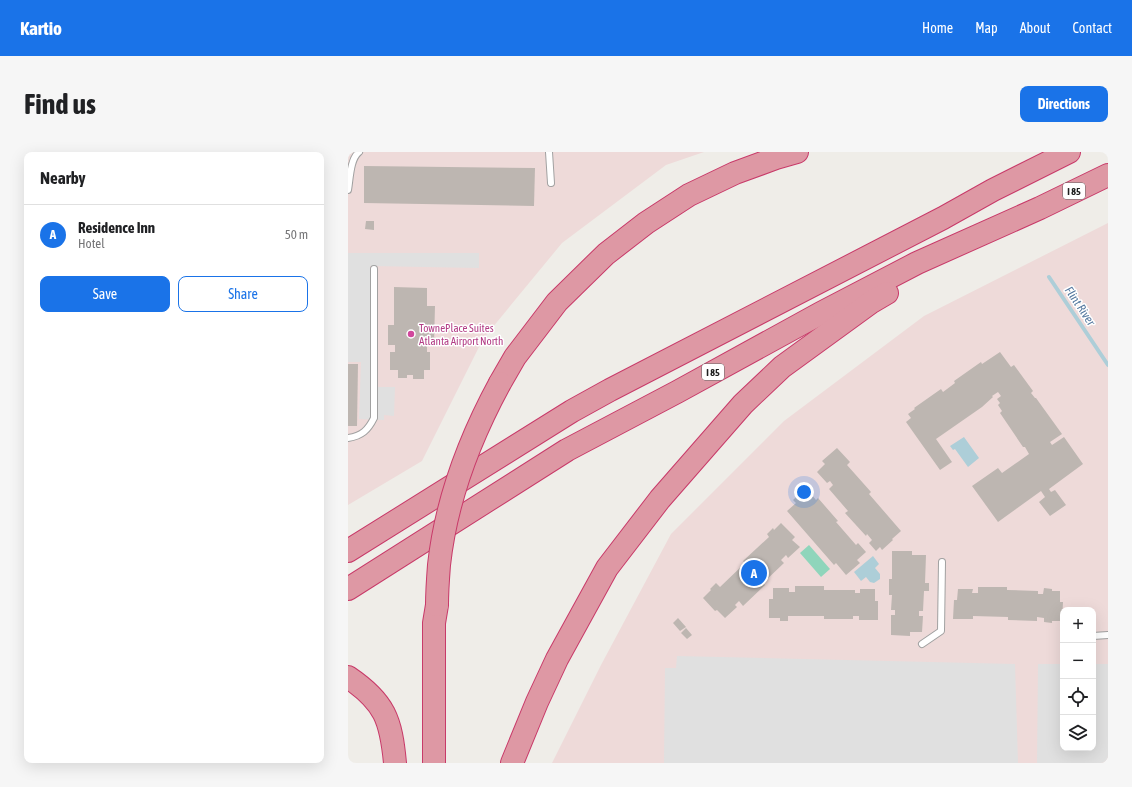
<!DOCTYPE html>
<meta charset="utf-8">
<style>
:root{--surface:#fff;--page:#f6f6f6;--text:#202124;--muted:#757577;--line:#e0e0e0;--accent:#1a73e8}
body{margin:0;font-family:"Asap Condensed",sans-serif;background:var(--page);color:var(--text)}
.controls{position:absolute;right:12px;bottom:12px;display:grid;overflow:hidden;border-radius:8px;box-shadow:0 4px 16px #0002}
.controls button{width:36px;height:36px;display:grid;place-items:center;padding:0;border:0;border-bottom:1px solid var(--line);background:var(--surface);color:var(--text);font:20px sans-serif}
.you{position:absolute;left:456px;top:340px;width:14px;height:14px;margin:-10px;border:3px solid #fff;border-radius:50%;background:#1a73e8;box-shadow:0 0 0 6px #1a73e833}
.badge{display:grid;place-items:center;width:26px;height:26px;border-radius:50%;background:var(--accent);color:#fff;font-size:13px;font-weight:700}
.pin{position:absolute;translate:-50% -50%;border:2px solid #fff;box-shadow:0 1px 4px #0006}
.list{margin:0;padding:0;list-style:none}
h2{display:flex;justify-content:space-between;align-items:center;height:52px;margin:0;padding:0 16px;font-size:17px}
h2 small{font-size:13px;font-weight:400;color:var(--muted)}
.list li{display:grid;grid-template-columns:26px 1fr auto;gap:12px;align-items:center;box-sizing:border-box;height:60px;padding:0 16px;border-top:1px solid var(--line)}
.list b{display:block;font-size:15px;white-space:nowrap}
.list p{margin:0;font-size:13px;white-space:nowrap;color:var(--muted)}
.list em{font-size:13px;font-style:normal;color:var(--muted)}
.actions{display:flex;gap:8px;padding:12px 16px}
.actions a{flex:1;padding:9px 0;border:1px solid var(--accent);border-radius:8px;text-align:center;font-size:14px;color:var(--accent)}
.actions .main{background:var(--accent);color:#fff}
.icon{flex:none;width:22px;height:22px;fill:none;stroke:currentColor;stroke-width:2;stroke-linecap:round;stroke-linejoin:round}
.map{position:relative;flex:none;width:760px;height:611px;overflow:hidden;border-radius:8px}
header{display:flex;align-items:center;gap:24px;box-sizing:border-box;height:56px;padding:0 20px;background:var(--accent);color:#fff}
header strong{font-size:19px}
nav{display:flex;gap:22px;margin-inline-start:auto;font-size:14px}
.intro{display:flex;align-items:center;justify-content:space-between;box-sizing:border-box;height:96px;padding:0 24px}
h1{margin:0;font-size:28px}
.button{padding:10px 18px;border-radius:8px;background:var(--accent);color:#fff;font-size:14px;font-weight:700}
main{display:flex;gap:24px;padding:0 24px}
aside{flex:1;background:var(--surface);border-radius:8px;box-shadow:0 4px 16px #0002}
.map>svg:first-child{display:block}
.commercial{fill:#eedad9;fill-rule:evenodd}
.pitch{fill:#8fd5bb}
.parking{fill:#e0e0e0}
.water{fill:#adced8}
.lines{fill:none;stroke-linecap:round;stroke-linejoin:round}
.stream{stroke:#adced8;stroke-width:4}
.building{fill:#bdb6b1}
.lane-casing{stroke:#a1a1a1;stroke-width:8}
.highway-casing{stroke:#c83a69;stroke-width:24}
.lane{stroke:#fff;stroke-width:6}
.highway{stroke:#de98a4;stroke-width:22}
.highway-bridge-casing{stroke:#c83a69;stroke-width:24;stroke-linecap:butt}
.highway-bridge{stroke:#de98a4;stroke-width:22}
.hotel-dot{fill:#d1479c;stroke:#fff;stroke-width:1.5}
.labels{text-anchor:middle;stroke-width:3;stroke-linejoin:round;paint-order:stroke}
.shield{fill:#fff;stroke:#636363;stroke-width:1}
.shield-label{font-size:10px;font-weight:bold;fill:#202020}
.hotel-label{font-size:11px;fill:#b23c85;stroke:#fff;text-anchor:start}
.water-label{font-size:12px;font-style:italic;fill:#54789f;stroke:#fff}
</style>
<header>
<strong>Kartio</strong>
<nav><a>Home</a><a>Map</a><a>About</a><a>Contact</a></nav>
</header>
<div class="intro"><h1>Find us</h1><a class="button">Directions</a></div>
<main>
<aside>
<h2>Nearby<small></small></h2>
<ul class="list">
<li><span class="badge">A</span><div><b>Residence Inn</b><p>Hotel</p></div><em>50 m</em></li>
</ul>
<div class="actions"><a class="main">Save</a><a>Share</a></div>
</aside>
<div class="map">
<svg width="760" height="611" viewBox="0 0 760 611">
<rect width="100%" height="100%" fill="#efede8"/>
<g class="commercial">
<polygon points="0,0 356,0 318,13 214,91 135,187 74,309 0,353"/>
<path d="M760 71V611H204L253 513 323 382 436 269 576 164ZM715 458H745V596H715Z"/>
</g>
<polygon class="pitch" points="461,393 482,417 473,425 452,401"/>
<g class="parking">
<polygon points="0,101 131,101 131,116 22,114 22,235 47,235 46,264 36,263 36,268 11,267 13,210 0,210"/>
<polygon points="329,504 667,512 670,611 316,611 317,516 328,516"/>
<polygon points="690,512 715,512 715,596 745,596 745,512 760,512 760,611 689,611"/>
</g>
<g class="water">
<polygon points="616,285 631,306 620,315 607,297 605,298 602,294"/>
<polygon points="525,404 531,412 527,416 532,422 532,427 526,431 522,430 518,425 513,429 506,420"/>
</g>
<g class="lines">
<polyline class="stream" points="701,125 760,213"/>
</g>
<g class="building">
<polygon points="16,14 187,16 186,54 16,51"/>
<polygon points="18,69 26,69 26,78 17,77"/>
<polygon points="46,135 79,136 79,154 87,154 86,191 79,191 79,200 82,200 82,218 76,218 76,227 65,227 65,223 59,223 59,226 50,226 50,218 42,218 42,200 47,200 47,193 40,193 40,173 46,173"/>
<polygon points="652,200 663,215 666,213 685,239 683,241 687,246 688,246 714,282 702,290 704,293 716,285 735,312 701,337 703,340 707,338 718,353 702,364 691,350 697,345 693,339 650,370 624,334 650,316 654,321 681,302 677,295 675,295 652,261 654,259 650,253 652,251 649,247 653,244 650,240 644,244 645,245 634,255 588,287 604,310 592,318 558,270 563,266 560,262 567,257 566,256 593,237 595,240 607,231 606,229 633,210 634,212"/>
<polygon points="0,212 10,212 9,274 0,274"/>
<polygon points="489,296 502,310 499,313 523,340 521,342 553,379 544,387 545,388 534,398 532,395 528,399 521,391 524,388 519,382 518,384 497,361 500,359 481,337 485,333 482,329 479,331 469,320 477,312 474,309"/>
<polygon points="458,336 468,348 470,346 490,369 488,370 508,393 510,391 518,400 509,408 512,411 498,423 488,411 486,413 439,359 448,351 445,348"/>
<polygon points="433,371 447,385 444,388 452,395 440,406 438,403 433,408 436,411 415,431 417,433 395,454 391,449 387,453 389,455 377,466 369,458 367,459 355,446 363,438 362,437 368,431 372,435 397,411 395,409 421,385 419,382 425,376 426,378"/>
<polygon points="544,399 564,399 564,403 578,403 577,431 581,431 581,439 576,439 575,459 571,459 571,464 575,464 574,480 562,480 562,484 543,483 543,463 547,463 547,458 543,458 544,443 541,443 541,427 544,427"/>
<polygon points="447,434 476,434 476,438 507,438 507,441 512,441 512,437 527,437 527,449 530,449 530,468 511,468 511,464 505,464 505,467 476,467 476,464 440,464 440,469 432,469 432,466 421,466 421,447 425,447 425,436 441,436 441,440 447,440"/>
<polygon points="630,435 659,435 659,438 690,439 690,442 695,442 696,436 704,437 704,439 712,439 712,450 715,450 714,469 704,469 704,471 696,470 696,466 689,465 689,469 660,468 660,465 625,464 625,467 605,467 606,448 609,448 610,437 625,437 624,441 630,441"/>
<polygon points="330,466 338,475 332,479 325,471"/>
<polygon points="338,476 344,483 339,487 333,481"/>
</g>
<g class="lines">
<defs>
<g id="lane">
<polyline points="201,0 203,31"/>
<path d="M0 38C2 27 2 7 11 0"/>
<path d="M0 286C14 284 20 278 26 266V117"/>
<polyline points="745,484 760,483"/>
<polyline points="574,492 593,479 594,410"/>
</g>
<g id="highway">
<polyline points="152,231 167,205 209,150 258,102 298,71 341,43 387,21 428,6 449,0"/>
<polyline points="0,399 224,259 262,238 595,66 645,38 721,0"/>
<polyline points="0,437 219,298 329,240 473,161 569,111 692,56 760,23"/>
<path d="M0 525C37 550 43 568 47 611"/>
<polyline points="86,611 86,471 89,453"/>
<polyline points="164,611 189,550 209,507 259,416 312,347 395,252 434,215 522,151 539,141"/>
</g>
</defs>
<use href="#lane" class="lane-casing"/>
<use href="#highway" class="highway-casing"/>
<use href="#lane" class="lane"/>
<use href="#highway" class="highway"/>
<defs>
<path id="highway-bridge" d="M89 453C89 440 90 426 91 413 98 349 121 288 152 231"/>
</defs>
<use href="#highway-bridge" class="highway-bridge-casing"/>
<use href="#highway-bridge" class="highway-bridge"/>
</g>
<circle class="hotel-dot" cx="63" cy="182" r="4"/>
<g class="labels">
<g class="shield">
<rect x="715" y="31" width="22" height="16" rx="3"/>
<rect x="354" y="212" width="22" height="16" rx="3"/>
</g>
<g class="shield-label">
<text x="726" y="43">I 85</text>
<text x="365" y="224">I 85</text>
</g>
<g class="hotel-label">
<text x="71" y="180">TownePlace Suites<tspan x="71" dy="13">Atlanta Airport North</tspan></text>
</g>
<g class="water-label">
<text transform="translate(732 154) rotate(56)" y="4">Flint River</text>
</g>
</g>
</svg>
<div class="controls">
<button>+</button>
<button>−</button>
<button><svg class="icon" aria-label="locate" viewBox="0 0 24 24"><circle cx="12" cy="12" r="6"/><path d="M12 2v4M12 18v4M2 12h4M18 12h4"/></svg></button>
<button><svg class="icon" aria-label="layers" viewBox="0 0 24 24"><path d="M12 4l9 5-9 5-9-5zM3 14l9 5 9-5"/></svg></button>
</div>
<div class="you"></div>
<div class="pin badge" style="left:406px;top:421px">A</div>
</div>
</main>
